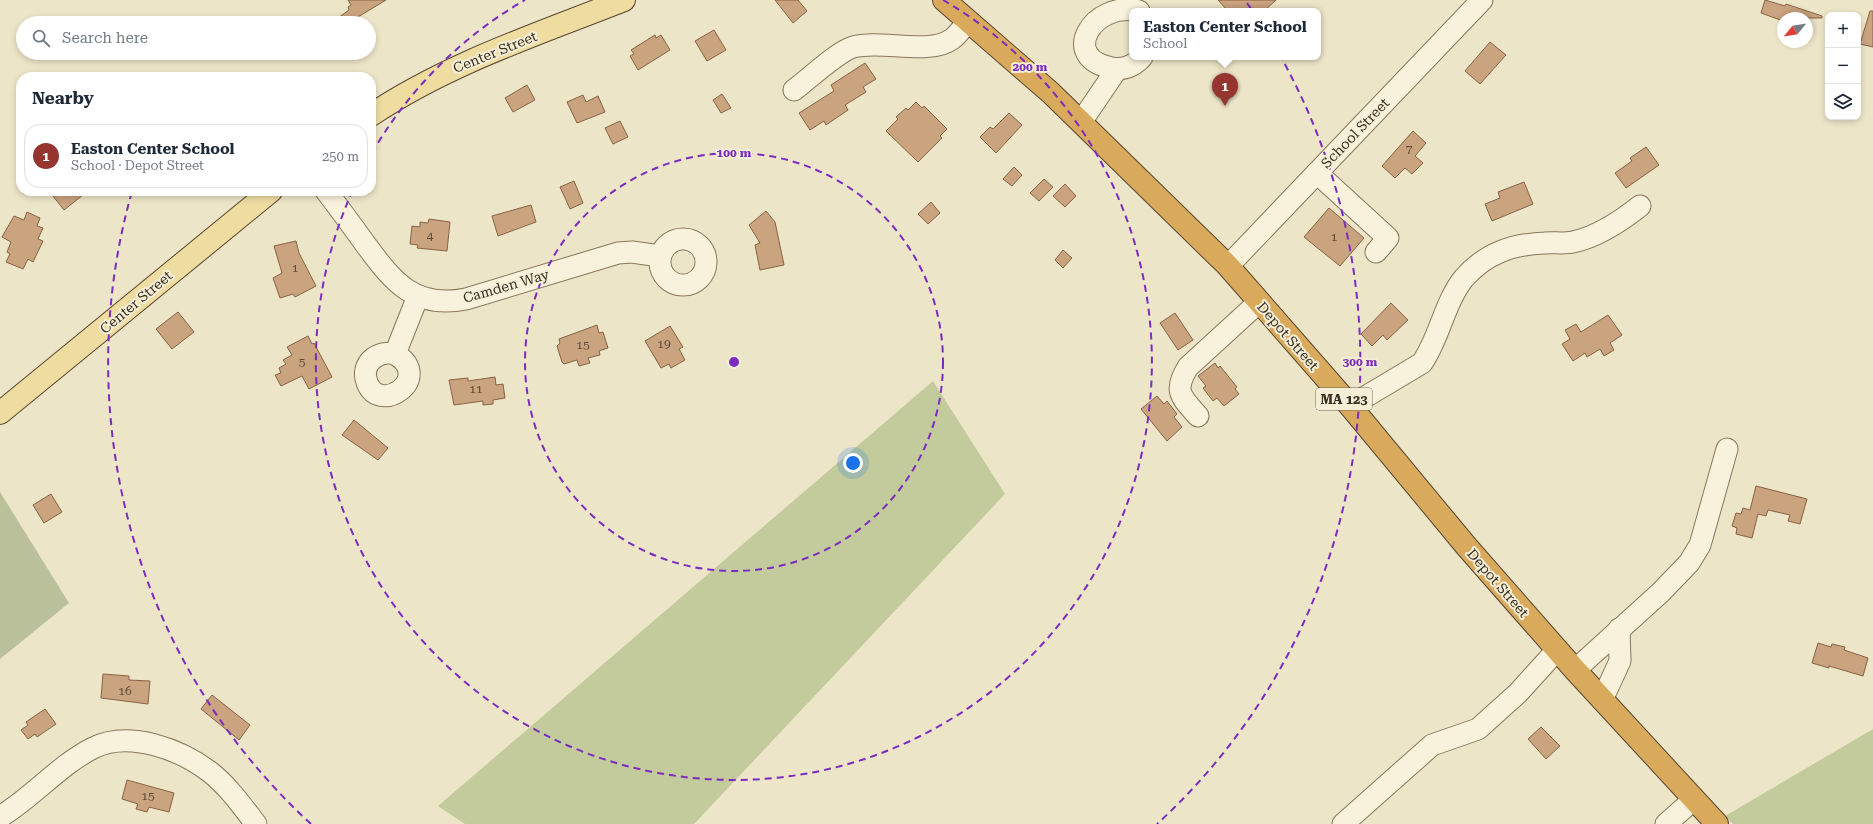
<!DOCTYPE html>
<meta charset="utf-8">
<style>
:root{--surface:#fff;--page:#f6f6f7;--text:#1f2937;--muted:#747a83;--line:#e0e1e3;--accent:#96352f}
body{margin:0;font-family:"Roboto Serif",serif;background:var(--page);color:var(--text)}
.controls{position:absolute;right:12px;top:12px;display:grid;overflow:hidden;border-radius:8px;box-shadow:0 2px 6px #0003}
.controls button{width:36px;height:36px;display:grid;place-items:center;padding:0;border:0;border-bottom:1px solid var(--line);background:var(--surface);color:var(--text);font:20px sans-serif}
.compass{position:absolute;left:1777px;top:12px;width:36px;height:36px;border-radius:50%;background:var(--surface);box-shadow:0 2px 6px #0003;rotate:240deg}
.you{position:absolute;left:853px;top:463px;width:14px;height:14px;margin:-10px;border:3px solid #fff;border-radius:50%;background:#1a73e8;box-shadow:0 0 0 6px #1a73e833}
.badge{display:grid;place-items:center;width:26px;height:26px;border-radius:50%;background:var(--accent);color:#fff;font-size:13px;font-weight:700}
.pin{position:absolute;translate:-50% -33px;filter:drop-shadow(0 1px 2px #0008)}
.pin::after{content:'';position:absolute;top:21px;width:14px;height:12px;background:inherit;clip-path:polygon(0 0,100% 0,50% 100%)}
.popup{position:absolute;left:1129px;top:8px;width:192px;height:52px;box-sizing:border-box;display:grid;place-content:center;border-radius:8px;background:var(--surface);filter:drop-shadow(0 1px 3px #0005);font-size:13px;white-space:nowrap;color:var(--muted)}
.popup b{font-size:15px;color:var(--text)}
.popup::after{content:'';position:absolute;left:50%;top:100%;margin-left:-8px;border:8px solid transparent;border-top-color:var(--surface)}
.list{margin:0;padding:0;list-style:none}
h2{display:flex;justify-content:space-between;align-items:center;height:52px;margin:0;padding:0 16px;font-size:17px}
h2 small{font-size:13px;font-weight:400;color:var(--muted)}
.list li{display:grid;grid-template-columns:26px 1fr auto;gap:12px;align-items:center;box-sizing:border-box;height:64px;margin:0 8px 8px;padding:0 8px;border:1px solid var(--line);border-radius:16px}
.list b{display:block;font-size:15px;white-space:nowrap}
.list p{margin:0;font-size:13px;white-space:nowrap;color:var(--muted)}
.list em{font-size:13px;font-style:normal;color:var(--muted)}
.icon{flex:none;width:22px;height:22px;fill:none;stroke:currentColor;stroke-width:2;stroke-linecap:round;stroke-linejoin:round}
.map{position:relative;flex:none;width:1873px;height:824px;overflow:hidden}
.search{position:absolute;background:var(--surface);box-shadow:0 2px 6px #0003;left:16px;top:16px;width:360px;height:44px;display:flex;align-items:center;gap:10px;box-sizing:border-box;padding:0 14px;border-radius:22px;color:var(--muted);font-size:15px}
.panel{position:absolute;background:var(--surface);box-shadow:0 2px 6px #0003;left:16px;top:72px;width:360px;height:124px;border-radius:16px}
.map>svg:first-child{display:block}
.green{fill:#c3cb9c}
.cemetery{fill:#bac19a}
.building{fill:#caa37f;stroke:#876344}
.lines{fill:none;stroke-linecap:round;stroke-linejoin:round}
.minor-casing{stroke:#89775d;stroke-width:23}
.major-casing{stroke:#574531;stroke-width:24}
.highway-casing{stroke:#574531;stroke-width:24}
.minor{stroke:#f8f1db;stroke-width:21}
.major{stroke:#eedca1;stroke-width:22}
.highway{stroke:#d9aa5c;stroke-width:22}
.ring{fill:none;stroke:#7b2cbf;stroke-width:2;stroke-dasharray:7 5}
.labels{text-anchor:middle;stroke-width:4;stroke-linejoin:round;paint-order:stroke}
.number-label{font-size:12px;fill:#5e4b38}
.shield{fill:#f5eed7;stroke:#726857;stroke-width:1}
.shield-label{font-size:13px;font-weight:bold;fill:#3a2e20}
.street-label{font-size:14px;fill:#3a2e20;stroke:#f5eed7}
.centre{fill:#7b2cbf;stroke:#f5eed7;stroke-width:2}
.ring-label{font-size:12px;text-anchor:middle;font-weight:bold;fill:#7b2cbf;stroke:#f5eed7;stroke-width:4;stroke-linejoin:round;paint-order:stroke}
</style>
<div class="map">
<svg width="1873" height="824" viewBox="0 0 1873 824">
<rect width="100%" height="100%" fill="#ede5c8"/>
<g class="green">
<polygon points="933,381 1005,494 694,824 465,824 438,806"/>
<polygon points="1873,729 1873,824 1733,824 1725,816"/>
</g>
<polygon class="cemetery" points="0,492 69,603 0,659"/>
<g class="building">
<polygon points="348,0 386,0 348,23 331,23 349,10 348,7 351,5"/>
<polygon points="775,0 798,0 807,11 793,23"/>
<polygon points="1218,0 1276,0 1264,11 1228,11"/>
<polygon points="1765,0 1785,6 1786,4 1822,16 1822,18 1783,18 1783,21 1761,13"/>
<polygon points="1870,11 1873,11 1873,47 1860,44"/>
<polygon points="714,30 726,50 707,61 695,41"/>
<polygon points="655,35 656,38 661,35 670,50 638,70 630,56 634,54 631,50"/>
<polygon points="1490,42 1506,55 1480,84 1465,71"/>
<polygon points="865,63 876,79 863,87 866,92 845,105 848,110 826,125 824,121 810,130 799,113 834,91 831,85"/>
<polygon points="527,85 535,100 513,112 505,98"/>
<polygon points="722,94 731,108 721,113 713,100"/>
<polygon points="583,95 586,102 598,96 605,112 577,123 567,102"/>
<polygon points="916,102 922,108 924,106 947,129 940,136 942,138 918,162 886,131 898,119 896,117 906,108 908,110"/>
<polygon points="1009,113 1022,125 996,153 980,137 990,127 993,129"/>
<polygon points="620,121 628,137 613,144 605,128"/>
<polygon points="1413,131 1426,143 1415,156 1423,163 1412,174 1405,168 1395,178 1382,166"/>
<polygon points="1646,147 1659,165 1626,188 1615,173 1632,161 1630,158"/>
<polygon points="1014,167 1022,175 1012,186 1003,179"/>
<polygon points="1044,179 1053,187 1039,201 1030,193"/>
<polygon points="574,181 583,203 570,209 560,187"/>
<polygon points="1524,182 1533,204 1492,221 1485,204 1500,198 1498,192"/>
<polygon points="1065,184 1076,196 1065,207 1053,196"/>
<polygon points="49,191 88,191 64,210"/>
<polygon points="931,202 940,213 928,224 918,214"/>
<polygon points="531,205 536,222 498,236 492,216"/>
<polygon points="1329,208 1364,238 1340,266 1304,237"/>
<polygon points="766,211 775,222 784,265 760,270 755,245 760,243 749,225"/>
<polygon points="27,212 40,218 37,226 43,228 38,239 43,241 33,262 28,259 23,269 6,262 10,254 7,252 11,242 2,237 14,216 24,220"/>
<polygon points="429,219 450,222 447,251 417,248 418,245 410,244 412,226 420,227 420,222 428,223"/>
<polygon points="296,241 299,253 316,286 295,297 293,294 280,298 273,278 282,273 274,246"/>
<polygon points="1063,250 1072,258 1063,268 1055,260"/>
<polygon points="1391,303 1408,320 1387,340 1383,335 1372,346 1361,334"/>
<polygon points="178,312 194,332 172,349 156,329"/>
<polygon points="1175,313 1193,340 1178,350 1160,323"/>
<polygon points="1608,315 1622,335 1610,343 1614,350 1604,356 1600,349 1587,357 1585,353 1573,361 1562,344 1570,339 1565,330 1576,324 1581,332"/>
<polygon points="597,325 599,333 603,332 608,348 599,351 600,355 588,358 590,363 579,366 577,360 564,364 562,362 557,346 560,343 559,339"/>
<polygon points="670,326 683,347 679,349 685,360 671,368 669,364 661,368 645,341"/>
<polygon points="308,336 312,344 314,343 332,377 309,389 302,376 281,386 275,375 281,373 279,368 286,364 283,360 292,355 287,347"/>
<polygon points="1215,363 1218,368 1220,366 1237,387 1235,389 1239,394 1224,406 1217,398 1213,401 1203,388 1206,386 1198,376"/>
<polygon points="495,377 496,385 503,384 505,398 493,400 493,404 483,405 483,401 454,405 449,380 468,378 468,381"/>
<polygon points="1157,396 1164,404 1167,401 1177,414 1174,417 1182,427 1167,441 1141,409"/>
<polygon points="354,420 388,448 378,460 342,435"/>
<polygon points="1756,486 1807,499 1800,524 1788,521 1790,515 1768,510 1766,516 1758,514 1752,538 1736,534 1737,528 1732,526 1736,513 1741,514 1743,508 1750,510"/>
<polygon points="51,494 62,512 44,523 33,505"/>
<polygon points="1818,643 1831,647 1832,644 1845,647 1844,650 1868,658 1863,676 1829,666 1829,668 1812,663"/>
<polygon points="103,674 129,676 129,680 150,681 148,704 101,698"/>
<polygon points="212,695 250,725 239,740 201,709"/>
<polygon points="45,709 56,724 37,737 35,734 28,739 21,730 28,725 26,722"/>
<polygon points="1541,727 1560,746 1546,759 1528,739"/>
<polygon points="127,780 174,793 169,812 149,807 147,812 136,809 138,804 122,799"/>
</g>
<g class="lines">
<defs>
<g id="minor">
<path d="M1139 11C1093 0 1058 58 1112 68 1124 70 1134 66 1142 57"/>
<path d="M794 90C809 79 837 52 853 47 881 39 929 56 952 39 958 35 963 27 968 21"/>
<polyline points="1081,122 1117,69"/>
<polyline points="1317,173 1388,238 1376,252"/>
<path d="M326 191C340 209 353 227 366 245 394 283 415 309 466 299L618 253 632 252 660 256"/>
<circle cx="683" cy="262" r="23"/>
<polyline points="1228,266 1482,0"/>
<path d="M395 354C436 378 376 419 366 379 362 361 380 350 395 354L418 296"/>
<path d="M1350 406 1422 363C1440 337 1444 303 1464 278 1486 253 1513 244 1545 243 1554 242 1564 244 1573 242 1597 237 1621 221 1640 206"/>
<path d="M1198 416C1181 397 1173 391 1188 367L1259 302"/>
<polyline points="1575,670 1660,593 1689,563 1700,545 1727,449"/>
<polyline points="1602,700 1620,661 1619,629"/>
<path d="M0 817C33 797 58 766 93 748 129 730 180 749 210 772 228 786 242 806 256 824"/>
<polyline points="1343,824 1432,745 1478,729 1518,693 1557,650"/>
<polyline points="1666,824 1693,800"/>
</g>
<g id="major">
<path d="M371 115C449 63 538 34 624 0"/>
<polyline points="0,413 271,191"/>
</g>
<polyline id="highway" points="944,0 1051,93 1228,266 1346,401 1467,547 1575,670 1717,824"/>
</defs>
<use href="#minor" class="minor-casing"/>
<use href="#major" class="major-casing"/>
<use href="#highway" class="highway-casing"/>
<use href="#minor" class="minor"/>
<use href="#major" class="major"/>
<use href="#highway" class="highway"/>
</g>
<g class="ring">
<circle cx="734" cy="362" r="209"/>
<path d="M372 153A418 418 0 0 1 525 0M943 0A418 418 0 1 1 352 192"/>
<path d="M311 824A626 626 0 0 1 131 195M1247 3A626 626 0 0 1 1157 824"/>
</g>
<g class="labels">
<g class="number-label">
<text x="1409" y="153">7</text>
<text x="430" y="240">4</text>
<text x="1334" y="241">1</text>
<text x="295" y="272">1</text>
<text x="664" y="348">19</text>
<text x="583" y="349">15</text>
<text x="302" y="366">5</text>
<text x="476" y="393">11</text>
<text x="125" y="695">16</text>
<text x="148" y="800">15</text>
</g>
<rect class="shield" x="1316" y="388" width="56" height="22" rx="3"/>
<g class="shield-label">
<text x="1344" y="404">MA 123</text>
</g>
<g class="street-label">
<text transform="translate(495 52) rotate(-22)" y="5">Center Street</text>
<text transform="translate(1355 133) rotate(-46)" y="5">School Street</text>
<text transform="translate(506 286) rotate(-16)" y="5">Camden Way</text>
<text transform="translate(136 302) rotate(-40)" y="5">Center Street</text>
<text transform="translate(1288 336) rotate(49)" y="5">Depot Street</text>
<text transform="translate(1498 583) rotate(49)" y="5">Depot Street</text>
</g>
</g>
<circle cx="734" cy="362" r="6" class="centre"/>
<g class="ring-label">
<text x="1030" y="71">200 m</text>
<text x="734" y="157">100 m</text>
<text x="1360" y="366">300 m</text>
</g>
</svg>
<div class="controls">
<button>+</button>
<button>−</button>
<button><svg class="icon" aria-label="layers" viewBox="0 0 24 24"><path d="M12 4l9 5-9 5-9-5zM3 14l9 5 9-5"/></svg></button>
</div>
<svg class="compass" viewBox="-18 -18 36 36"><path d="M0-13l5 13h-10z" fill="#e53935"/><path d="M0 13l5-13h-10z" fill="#747a83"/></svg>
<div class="you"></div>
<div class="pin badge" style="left:1225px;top:106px">1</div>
<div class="popup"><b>Easton Center School</b>School</div>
<div class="search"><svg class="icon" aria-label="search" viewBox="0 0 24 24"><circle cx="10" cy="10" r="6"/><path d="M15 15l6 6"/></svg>Search here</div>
<section class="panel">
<h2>Nearby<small></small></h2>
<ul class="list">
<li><span class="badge">1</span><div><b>Easton Center School</b><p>School · Depot Street</p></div><em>250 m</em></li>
</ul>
</section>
</div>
